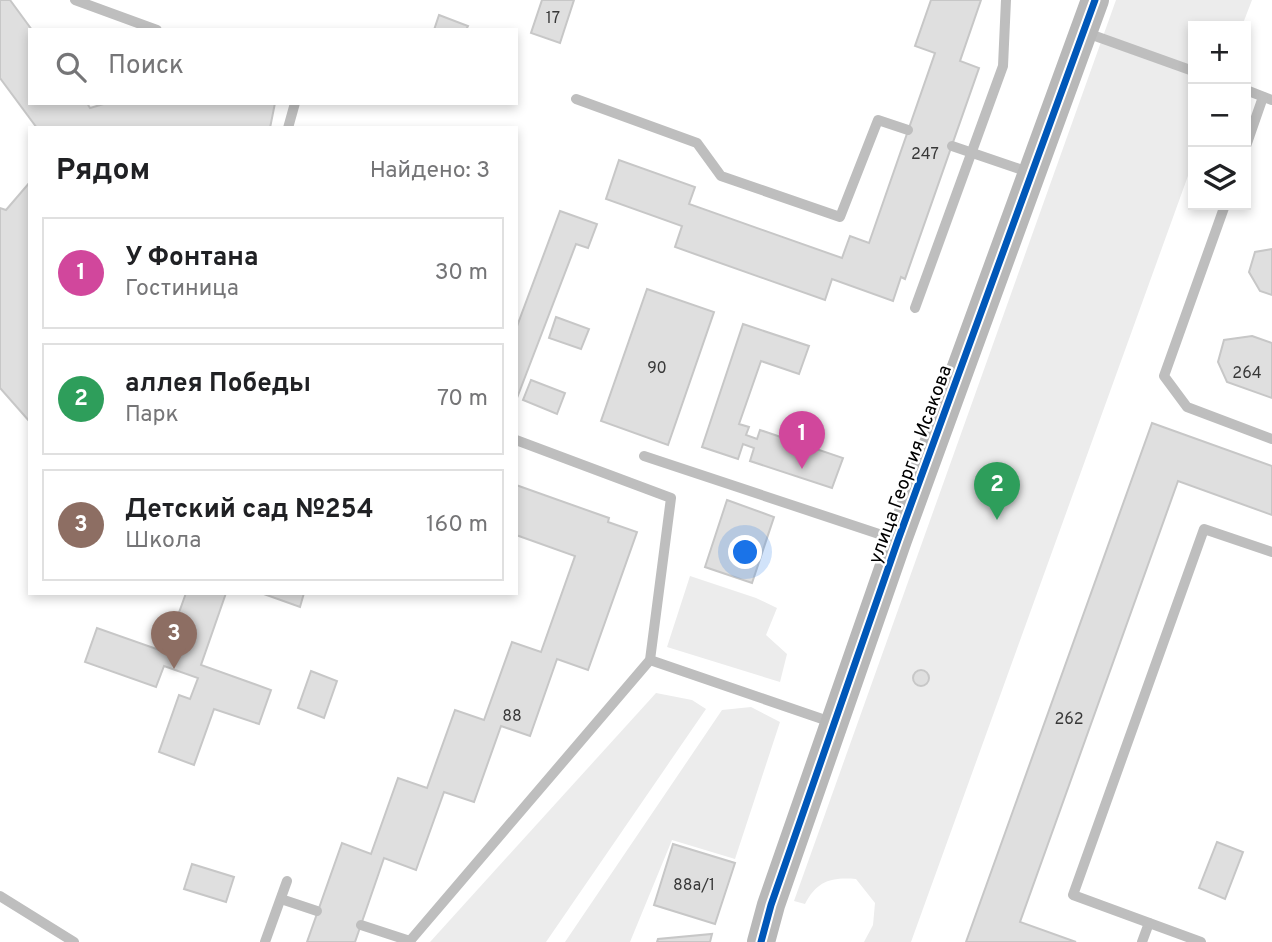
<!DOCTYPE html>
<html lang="ru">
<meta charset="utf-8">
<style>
:root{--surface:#fff;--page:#f6f6f6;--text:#202124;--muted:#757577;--line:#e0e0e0;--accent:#b45309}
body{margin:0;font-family:Overpass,sans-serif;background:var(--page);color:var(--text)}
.controls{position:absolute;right:21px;top:21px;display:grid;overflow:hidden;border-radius:0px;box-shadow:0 4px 10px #0003}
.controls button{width:63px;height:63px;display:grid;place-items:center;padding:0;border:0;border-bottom:2px solid var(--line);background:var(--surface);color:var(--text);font:35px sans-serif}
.you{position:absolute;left:746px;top:553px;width:24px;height:24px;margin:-18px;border:5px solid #fff;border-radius:50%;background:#1a73e8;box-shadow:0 0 0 10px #1a73e833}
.badge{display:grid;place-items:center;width:46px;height:46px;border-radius:50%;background:var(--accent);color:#fff;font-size:23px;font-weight:700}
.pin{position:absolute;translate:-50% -58px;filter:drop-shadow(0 2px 4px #0008)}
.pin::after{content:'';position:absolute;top:37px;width:24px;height:21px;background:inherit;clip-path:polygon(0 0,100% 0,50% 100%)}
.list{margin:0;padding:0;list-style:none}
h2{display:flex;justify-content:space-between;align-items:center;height:91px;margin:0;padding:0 28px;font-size:30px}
h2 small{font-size:23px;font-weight:400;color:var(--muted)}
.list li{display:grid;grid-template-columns:46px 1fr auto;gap:21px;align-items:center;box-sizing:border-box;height:112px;margin:0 14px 14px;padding:0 14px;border:2px solid var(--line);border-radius:0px}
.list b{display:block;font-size:26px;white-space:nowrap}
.list p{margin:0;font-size:23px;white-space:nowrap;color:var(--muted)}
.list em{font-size:23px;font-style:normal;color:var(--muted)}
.icon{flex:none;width:38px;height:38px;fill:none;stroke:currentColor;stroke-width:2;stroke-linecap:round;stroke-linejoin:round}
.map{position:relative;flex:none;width:1272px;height:942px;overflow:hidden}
.search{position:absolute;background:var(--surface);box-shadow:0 4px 10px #0003;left:28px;top:28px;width:490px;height:77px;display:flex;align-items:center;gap:18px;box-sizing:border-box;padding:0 24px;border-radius:0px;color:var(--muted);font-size:26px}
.panel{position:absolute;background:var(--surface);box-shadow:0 4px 10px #0003;left:28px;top:126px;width:490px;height:469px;border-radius:0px}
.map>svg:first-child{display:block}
.green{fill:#ececec}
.building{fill:#dfdfdf;stroke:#c7c7c7;stroke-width:2}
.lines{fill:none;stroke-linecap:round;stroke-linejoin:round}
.lane{stroke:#bebebe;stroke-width:10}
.secondary{stroke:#b8b8b8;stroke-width:28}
.cycleway-casing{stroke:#fff;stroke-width:11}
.cycleway{stroke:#0057b8;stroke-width:7}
.labels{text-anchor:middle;stroke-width:5;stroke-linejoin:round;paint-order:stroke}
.number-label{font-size:16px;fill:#383838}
.street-label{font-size:19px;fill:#000;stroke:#fff}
</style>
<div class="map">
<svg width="1272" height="942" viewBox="0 0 1272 942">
<rect width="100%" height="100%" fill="#fff"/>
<g class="green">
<path d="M1116 0H1252L1242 26H1193V162L911 942H864L873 925 875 903 856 879C831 877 817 881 805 904L794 901Z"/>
<polygon points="690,576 756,598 777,608 766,635 787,654 780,682 667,647"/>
<polygon points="656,693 692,700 706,709 546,942 430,942"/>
<polygon points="751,707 780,722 735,859 672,840 630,942 565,942 722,710"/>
</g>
<g class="building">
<polygon points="0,0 10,0 32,30 30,30 30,103 87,103 90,108 107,103 275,103 270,128 37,128 0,78"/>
<polygon points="542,0 574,0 560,43 531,33"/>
<polygon points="931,0 981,0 960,61 979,68 905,279 901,277 893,301 832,279 825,300 675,247 682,226 606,199 619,160 695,187 689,204 842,258 850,236 869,243 935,53 915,46"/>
<polygon points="439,15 468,26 466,30 434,30"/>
<polygon points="30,182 30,422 0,388 0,208 6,210"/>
<polygon points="560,211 597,224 588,248 576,244 517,398 516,329"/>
<polygon points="1272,249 1272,295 1260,291 1249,272 1255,252"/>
<polygon points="647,289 714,312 668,445 601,421"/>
<polygon points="556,317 589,329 581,349 549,338"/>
<polygon points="743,324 809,346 799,374 761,361 739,424 749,427 746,435 757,439 760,430 843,458 832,488 750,461 754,448 743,444 738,459 702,447"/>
<polygon points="1252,336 1272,343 1272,398 1227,382 1218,362 1224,340"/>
<polygon points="531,380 565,393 557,414 523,400"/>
<polygon points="1152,423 1272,466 1272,515 1178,481 1020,922 1076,942 966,942"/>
<polygon points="516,485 609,518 608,522 637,532 588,670 557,659 530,736 501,726 474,802 444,792 416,870 384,858 355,942 307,942 342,843 371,854 398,778 427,788 455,710 484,720 512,642 541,652 575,556 516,535"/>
<polygon points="727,500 774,517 752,583 705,567"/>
<polygon points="186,593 226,593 201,665 271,690 259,724 214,709 194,765 159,752 179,695 190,699 198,678 164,666 156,687 85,662 97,628 165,652"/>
<polygon points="261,593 304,593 300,607"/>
<circle cx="921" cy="678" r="8"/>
<polygon points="311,671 337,681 324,718 298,708"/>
<polygon points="1217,842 1243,852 1225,899 1199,888"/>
<polygon points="673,844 735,863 715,924 654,905"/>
<polygon points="192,864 234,877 226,902 184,889"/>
<polygon points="712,934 710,942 657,942 658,939"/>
</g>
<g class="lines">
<g class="lane">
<polyline points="75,0 157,30"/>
<polyline points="1084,32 1193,71"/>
<polyline points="1246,90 1272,100"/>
<polyline points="576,99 697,143 721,176 840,217 878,120 908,130"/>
<polyline points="288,128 295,103"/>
<polyline points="952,146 1031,173"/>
<polyline points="1246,146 1263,97"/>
<polyline points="1225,205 1164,376 1187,407 1272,439"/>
<polyline points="915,308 1003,66 1006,0"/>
<polyline points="644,456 897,540"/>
<polyline points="650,660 831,722"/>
<polyline points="0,896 74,942"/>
<polyline points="281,899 317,911"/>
<polyline points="361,925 410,941"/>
<polyline points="265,942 287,881"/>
<polyline points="409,942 650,660 671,498 516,440"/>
<polyline points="1142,942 1149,923"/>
<polyline points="1201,942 1073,895 1204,529 1272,552"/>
</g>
<polyline class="secondary" points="761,942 771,905 898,540 1095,0"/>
<defs>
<polyline id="cycleway" points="761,942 771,905 898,540 1095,0"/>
</defs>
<use href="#cycleway" class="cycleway-casing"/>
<use href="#cycleway" class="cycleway"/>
</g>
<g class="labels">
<g class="number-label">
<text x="553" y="23">17</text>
<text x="925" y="159">247</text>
<text x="657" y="373">90</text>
<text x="1247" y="378">264</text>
<text x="512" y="721">88</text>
<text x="1069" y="724">262</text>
<text x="694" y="890">88а/1</text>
</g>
<g class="street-label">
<text transform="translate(909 464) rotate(-70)" y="7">улица Георгия Исакова</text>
</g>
</g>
</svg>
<div class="controls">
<button>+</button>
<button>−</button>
<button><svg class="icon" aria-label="layers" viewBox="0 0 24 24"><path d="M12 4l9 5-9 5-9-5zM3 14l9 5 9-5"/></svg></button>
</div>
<div class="you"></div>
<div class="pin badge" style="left:802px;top:469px;background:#d1479c">1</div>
<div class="pin badge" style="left:997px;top:520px;background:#2e9e5b">2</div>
<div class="pin badge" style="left:174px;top:669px;background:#8d6e63">3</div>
<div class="search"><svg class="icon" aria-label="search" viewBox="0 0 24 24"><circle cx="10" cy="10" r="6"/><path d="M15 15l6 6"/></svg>Поиск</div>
<section class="panel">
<h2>Рядом<small>Найдено: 3</small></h2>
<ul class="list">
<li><span class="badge" style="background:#d1479c">1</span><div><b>У Фонтана</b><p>Гостиница</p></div><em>30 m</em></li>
<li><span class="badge" style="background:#2e9e5b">2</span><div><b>аллея Победы</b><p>Парк</p></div><em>70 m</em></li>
<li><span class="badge" style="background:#8d6e63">3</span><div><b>Детский сад №254</b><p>Школа</p></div><em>160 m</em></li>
</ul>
</section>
</div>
